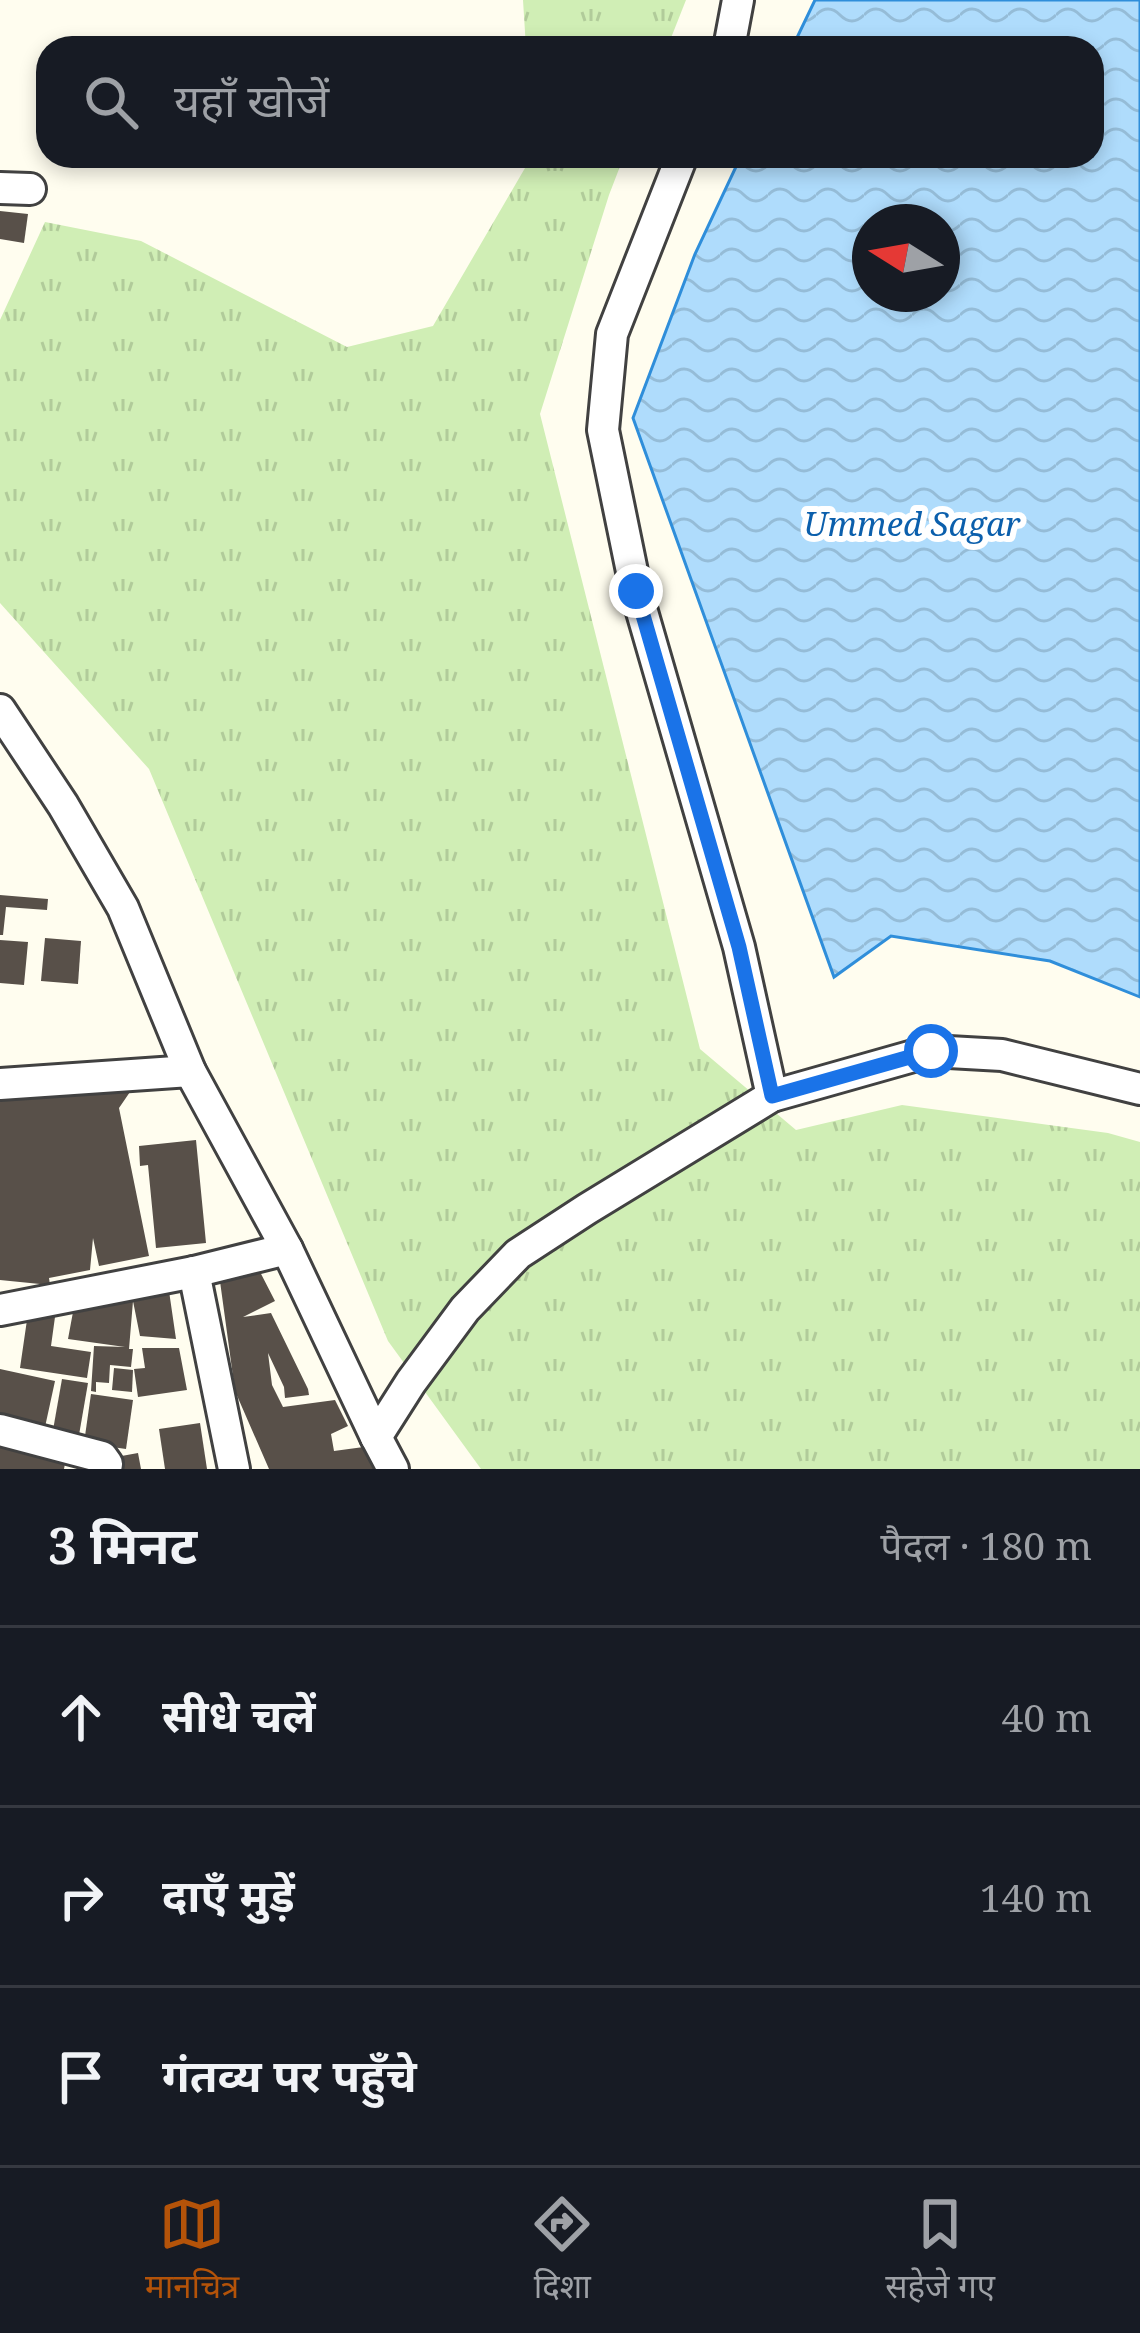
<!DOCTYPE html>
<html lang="hi">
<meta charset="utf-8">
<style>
:root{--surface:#171b24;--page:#20242c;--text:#f1f3f6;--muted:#9ea1a6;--line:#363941;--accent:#b45309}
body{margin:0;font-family:"Noto Serif","Noto Sans Devanagari",serif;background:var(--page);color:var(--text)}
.compass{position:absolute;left:852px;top:204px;width:108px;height:108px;border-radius:50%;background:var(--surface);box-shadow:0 6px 18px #0003;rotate:281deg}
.stop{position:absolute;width:36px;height:36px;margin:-27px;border:9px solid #1a73e8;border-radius:50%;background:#fff}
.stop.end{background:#1a73e8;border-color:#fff;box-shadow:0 3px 12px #0008}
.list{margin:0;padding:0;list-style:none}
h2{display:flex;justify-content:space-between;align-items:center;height:156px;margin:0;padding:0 48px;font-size:51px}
h2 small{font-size:39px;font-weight:400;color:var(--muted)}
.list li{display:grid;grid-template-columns:78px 1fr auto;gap:36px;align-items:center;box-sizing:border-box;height:180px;padding:0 48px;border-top:3px solid var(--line)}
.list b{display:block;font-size:45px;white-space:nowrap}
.list em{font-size:39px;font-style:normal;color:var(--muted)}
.icon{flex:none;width:66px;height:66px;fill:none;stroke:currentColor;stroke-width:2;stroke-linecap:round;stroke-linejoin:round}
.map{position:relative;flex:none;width:1140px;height:1469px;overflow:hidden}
.search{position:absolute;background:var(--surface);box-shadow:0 6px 18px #0003;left:36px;right:36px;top:36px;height:132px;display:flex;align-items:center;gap:30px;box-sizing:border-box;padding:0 42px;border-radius:36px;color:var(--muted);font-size:45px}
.sheet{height:696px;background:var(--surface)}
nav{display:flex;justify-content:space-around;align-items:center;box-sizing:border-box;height:168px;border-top:3px solid var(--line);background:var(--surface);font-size:33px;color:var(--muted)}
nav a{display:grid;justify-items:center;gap:6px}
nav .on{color:var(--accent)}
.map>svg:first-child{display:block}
.grass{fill:url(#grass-tufts)}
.water{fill:url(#water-waves);stroke:#2f8eda;stroke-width:3;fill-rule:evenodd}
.building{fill:#585049}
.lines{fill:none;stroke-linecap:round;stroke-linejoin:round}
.minor-casing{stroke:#414141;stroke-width:36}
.minor{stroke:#fff;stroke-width:30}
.route{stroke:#1a73e8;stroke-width:15}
.labels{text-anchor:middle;stroke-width:12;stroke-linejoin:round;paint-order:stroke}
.water-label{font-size:33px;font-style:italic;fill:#0b5fac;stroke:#fff}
</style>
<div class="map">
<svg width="1140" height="1469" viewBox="0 0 1140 1469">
<defs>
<pattern id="grass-tufts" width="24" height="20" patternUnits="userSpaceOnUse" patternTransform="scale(3)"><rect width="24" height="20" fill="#d0eeb5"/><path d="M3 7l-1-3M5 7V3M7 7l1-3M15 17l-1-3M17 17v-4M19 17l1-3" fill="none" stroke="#b1cb9a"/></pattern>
<pattern id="water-waves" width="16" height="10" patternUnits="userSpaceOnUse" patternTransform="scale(3)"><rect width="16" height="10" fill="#afdcfc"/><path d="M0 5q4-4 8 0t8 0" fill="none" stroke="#95bcd7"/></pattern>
</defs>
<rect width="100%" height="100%" fill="#fffdef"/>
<g class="grass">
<polygon points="523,0 686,0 667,48 526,48"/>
<polygon points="532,156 624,156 609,195 540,414 700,1049 796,1130 902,1105 1108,1133 1140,1142 1140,1469 481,1469 388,1341 149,769 0,603 0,320 45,222 141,241 347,347 433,326"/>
</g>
<path class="water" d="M815 0H1140V997L1050 961 891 936 834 977 633 418 695 254 741 156H1092V48H792ZM870 222H942V294H870Z"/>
<g class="building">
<polygon points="0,211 28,214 24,243 0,239"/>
<polygon points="0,895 48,899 47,910 6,907 3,935 0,935"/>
<polygon points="45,938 81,941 78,984 41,981"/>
<polygon points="0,940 28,942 24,985 0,983"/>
<polygon points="132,1089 119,1108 149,1256 99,1266 93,1238 90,1270 49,1278 50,1285 0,1280 0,1097"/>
<polygon points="196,1140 206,1243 156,1248 148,1165 140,1166 139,1146"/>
<polygon points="258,1268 275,1301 243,1317 271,1313 308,1389 309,1395 285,1398 284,1387 268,1353 272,1385 283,1407 335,1400 348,1426 331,1434 334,1451 371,1446 382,1469 269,1469 235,1391 219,1274"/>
<polygon points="169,1291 176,1339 140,1336 133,1301 129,1349 133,1349 131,1367 110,1365 109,1383 96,1382 96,1392 91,1391 94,1346 125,1347 68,1339 73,1312 133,1301"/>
<polygon points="28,1313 55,1317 51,1346 91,1352 87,1378 20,1368"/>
<polygon points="142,1348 179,1348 187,1390 138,1397 134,1369 145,1368"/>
<polygon points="114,1368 133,1370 132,1392 112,1390"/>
<polygon points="0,1369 55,1381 45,1427 0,1418"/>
<polygon points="62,1379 88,1383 79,1435 53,1430"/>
<polygon points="91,1394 133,1400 126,1449 84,1443"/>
<polygon points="200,1423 207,1469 165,1469 159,1429"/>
<polygon points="0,1444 66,1458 64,1469 0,1469"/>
<polygon points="138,1453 141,1469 119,1469 116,1457"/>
</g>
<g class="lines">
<defs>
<g id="minor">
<polyline points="729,48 738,0"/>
<polyline points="682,156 612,334 603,430 636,591 739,947 772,1096"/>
<polyline points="0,188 30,189"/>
<polyline points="0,710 63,805 123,908 190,1071 287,1249 376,1437 393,1469"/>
<polyline points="0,1084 190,1071"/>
<polyline points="194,1272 234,1469"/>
<polyline points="0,1310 194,1272 287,1249"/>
<polyline points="0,1430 102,1457 107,1464 106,1469"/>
<polyline points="376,1437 411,1382 465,1309 518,1254 587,1209 772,1096 931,1051 1002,1055 1140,1089"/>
</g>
</defs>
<use href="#minor" class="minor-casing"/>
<use href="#minor" class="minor"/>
</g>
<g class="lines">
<polyline class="route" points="636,591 739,947 772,1096 931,1051"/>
</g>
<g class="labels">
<g class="water-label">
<text x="912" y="536">Ummed Sagar</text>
</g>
</g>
</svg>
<svg class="compass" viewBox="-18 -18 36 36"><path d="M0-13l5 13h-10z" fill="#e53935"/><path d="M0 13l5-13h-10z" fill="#9ea1a6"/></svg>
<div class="stop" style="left:931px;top:1051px"></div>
<div class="stop end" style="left:636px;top:591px"></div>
<div class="search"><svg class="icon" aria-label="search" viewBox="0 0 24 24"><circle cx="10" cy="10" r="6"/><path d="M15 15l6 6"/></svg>यहाँ खोजें</div>
</div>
<section class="sheet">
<h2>3 मिनट<small>पैदल · 180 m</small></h2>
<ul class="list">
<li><svg class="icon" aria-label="ahead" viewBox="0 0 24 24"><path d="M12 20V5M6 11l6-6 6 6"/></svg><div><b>सीधे चलें</b></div><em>40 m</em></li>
<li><svg class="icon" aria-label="right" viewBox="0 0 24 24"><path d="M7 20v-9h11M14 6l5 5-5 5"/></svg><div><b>दाएँ मुड़ें</b></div><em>140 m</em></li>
<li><svg class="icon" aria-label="arrive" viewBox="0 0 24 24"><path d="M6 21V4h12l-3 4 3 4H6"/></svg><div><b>गंतव्य पर पहुँचे</b></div></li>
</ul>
</section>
<nav>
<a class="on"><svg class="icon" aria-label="map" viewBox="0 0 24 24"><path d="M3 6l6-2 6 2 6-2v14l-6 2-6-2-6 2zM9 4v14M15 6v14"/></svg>मानचित्र</a>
<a><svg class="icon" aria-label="directions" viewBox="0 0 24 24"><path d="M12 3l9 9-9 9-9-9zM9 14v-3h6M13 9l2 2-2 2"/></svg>दिशा</a>
<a><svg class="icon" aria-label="saved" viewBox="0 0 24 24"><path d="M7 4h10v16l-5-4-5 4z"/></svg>सहेजे गए</a>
</nav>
